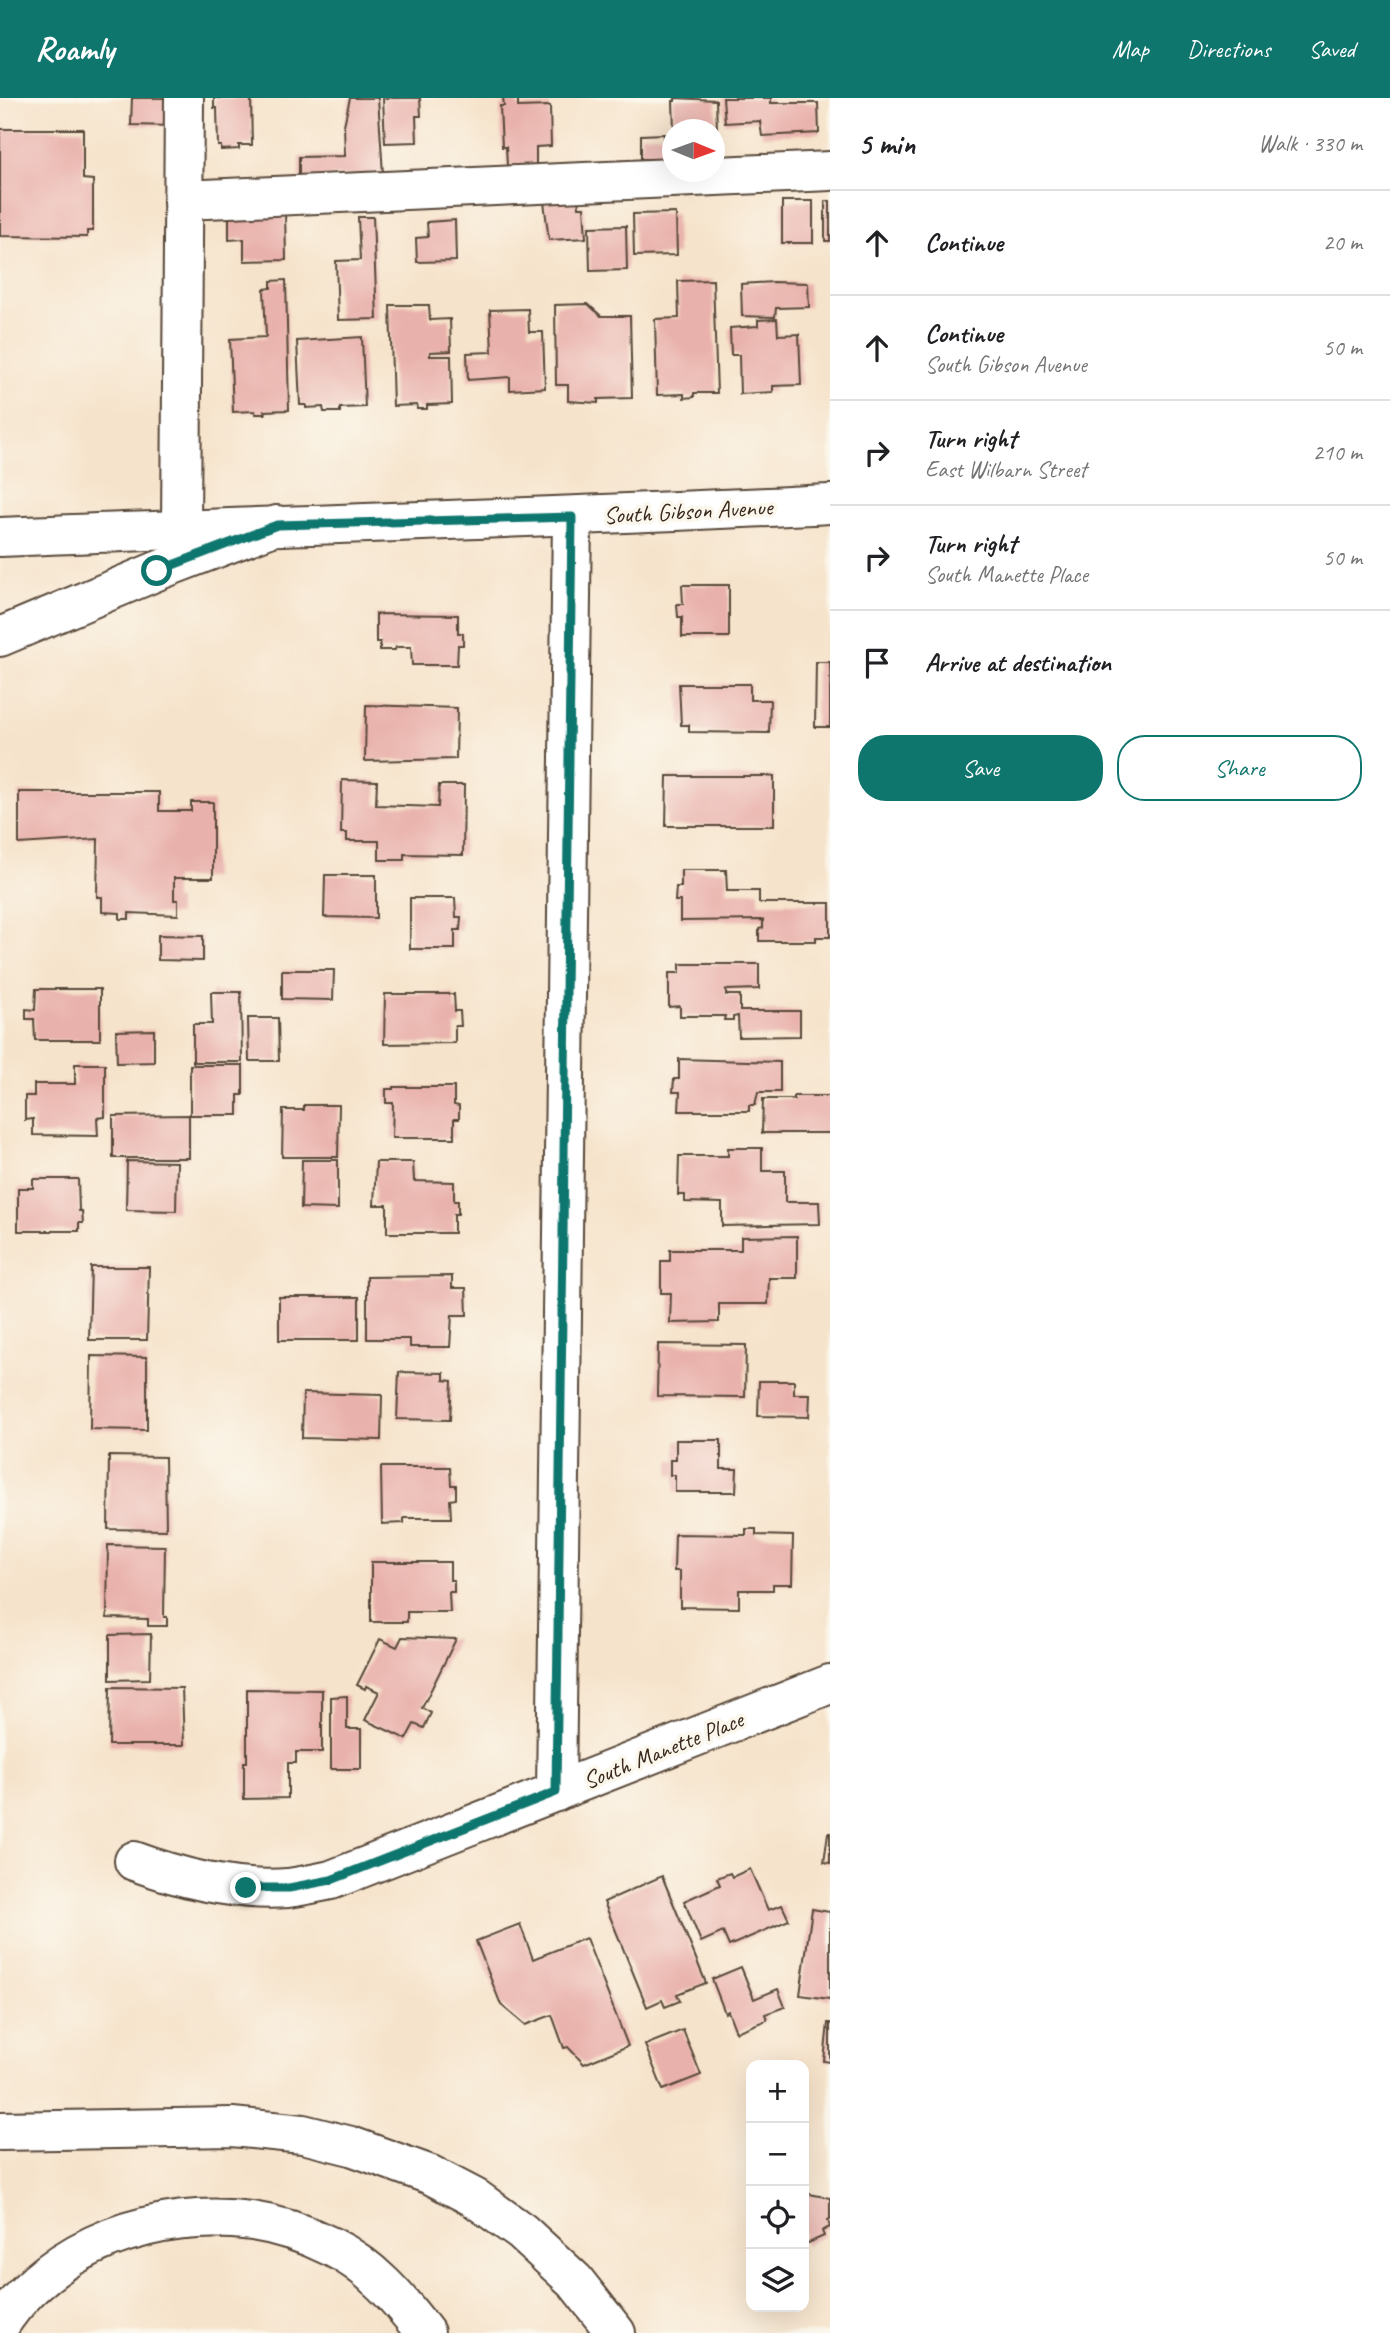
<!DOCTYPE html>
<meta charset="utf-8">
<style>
:root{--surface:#fff;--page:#f2f2f2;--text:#202124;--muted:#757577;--line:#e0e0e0;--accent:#0f766e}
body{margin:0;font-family:Caveat,sans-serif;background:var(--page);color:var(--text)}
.controls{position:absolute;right:21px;bottom:21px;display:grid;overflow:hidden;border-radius:14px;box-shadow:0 7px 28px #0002}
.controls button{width:63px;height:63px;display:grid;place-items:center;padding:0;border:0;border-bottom:2px solid var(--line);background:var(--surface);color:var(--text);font:35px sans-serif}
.compass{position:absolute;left:662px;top:21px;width:63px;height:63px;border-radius:50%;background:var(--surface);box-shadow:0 7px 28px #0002;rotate:91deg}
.stop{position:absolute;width:21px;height:21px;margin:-16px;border:5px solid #0f766e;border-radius:50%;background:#fff}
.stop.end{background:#0f766e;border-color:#fff;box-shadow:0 2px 7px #0008}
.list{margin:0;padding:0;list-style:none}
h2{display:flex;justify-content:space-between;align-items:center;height:91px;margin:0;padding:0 28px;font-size:30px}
h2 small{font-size:23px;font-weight:400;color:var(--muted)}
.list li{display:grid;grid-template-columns:46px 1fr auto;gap:21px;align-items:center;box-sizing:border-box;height:105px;padding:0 28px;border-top:2px solid var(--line)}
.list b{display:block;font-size:26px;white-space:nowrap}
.list p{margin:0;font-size:23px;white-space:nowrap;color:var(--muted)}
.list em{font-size:23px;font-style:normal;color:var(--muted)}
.actions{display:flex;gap:14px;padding:21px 28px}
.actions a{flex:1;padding:16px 0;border:2px solid var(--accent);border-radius:28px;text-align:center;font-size:24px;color:var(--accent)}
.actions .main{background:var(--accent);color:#fff}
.icon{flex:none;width:38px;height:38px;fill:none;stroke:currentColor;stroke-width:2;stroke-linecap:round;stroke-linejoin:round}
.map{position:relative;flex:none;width:830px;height:2235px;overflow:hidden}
header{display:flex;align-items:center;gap:42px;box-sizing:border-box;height:98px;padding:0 35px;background:var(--accent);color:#fff}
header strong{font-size:33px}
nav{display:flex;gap:38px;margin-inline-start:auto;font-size:24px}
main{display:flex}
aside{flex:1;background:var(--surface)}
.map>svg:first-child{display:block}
.building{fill:#e9b1ab}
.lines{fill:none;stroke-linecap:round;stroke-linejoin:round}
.minor-casing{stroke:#574638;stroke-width:42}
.major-casing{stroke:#574638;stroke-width:42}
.highway-casing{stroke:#574638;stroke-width:42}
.minor{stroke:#fff;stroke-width:38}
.major{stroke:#fff;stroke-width:38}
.highway{stroke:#fff;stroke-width:38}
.route{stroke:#0f766e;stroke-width:9}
.labels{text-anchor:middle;stroke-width:7;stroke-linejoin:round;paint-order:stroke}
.street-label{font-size:24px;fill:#3b2a1e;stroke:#fbf7ec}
</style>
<header>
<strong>Roamly</strong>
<nav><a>Map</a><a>Directions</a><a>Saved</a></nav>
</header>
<main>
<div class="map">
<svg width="830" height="2235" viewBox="0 0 830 2235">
<rect width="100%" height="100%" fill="#fbf7ec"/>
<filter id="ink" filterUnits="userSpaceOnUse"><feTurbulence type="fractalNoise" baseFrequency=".0143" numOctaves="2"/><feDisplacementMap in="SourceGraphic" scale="14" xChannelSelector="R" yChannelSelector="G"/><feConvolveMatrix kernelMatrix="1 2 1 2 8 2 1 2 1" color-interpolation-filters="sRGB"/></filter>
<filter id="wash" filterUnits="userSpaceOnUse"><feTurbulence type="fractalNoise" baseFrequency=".00686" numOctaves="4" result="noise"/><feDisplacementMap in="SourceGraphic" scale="28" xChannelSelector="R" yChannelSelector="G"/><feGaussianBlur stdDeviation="1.57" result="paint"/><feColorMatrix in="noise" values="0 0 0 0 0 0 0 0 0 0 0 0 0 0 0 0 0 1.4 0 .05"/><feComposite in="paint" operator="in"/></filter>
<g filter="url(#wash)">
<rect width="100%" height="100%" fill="#f6e3cb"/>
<g id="blocks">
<g class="building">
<polygon points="132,0 173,0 173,28 131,27"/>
<polygon points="214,0 251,0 252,47 239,47 239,51 221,52 221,48 218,48 217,10 214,10"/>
<polygon points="350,0 378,0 383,76 299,80 299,59 345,58 344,27"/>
<polygon points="383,0 420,0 421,18 416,18 417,44 385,45"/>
<polygon points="503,0 518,0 518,9 550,8 551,48 536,49 536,67 507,68 506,49 502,49 500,8 504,8"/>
<polygon points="675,0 716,2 717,32 674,32 673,3 675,3"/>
<polygon points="723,0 771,0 771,5 818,5 819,35 762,38 760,23 725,25"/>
<polygon points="0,31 83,31 83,81 93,82 93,133 87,133 87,139 0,138"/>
<polygon points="664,36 665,61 641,61 641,37"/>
<polygon points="578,102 579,109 584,109 586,140 549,142 544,104"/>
<rect x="782" y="103" width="31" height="42"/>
<rect x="825" y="103" width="5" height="40"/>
<polygon points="285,113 286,162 244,163 244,141 229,142 229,115"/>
<polygon points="676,115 677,157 634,158 633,116"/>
<polygon points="358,119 373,119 377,221 338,222 336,163 360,162"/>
<polygon points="455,122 456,163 417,164 416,140 428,139 427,124"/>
<polygon points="626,128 627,172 590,173 589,129"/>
<polygon points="286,182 289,312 264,313 265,316 256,316 255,313 233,314 230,241 266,239 264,191 271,190 271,183"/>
<polygon points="713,182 717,295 694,295 694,299 684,300 684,296 657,297 655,221 679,220 678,183"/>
<polygon points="773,184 808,185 809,209 776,210 775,219 742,218 741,186"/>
<polygon points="588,206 601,218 630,218 632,300 598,301 598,305 568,303 568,287 556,287 555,207"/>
<polygon points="390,207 429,207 430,222 450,221 451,253 430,254 430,258 451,258 452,306 427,307 427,311 417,311 417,307 393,308"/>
<polygon points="528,211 529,234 543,234 545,290 510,292 510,279 468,282 467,255 492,254 490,212"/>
<polygon points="777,221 778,237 799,236 801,287 773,288 773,294 740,296 739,257 731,257 730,230 758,228 758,222"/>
<polygon points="362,239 365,309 340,310 340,314 324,314 323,309 306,310 306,307 300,307 297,243"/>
<polygon points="682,487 729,487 729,539 682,539 682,519 678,519 677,506 683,506"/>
<polygon points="376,516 458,517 458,535 463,535 463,547 458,547 457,567 412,567 411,549 396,549 395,552 380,552 380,544 376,544"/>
<polygon points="816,564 830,564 830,629 815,629"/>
<polygon points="679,586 750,586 750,602 770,602 769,635 689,634 689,627 681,627"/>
<polygon points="366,607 457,610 456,661 365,663"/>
<polygon points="667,678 774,678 774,728 666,728"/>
<polygon points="342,682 377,683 376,707 438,709 439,687 464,687 463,757 404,756 404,762 379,762 379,743 347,743 347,735 341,735"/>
<polygon points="19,694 159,694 159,713 191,713 191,704 213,704 213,780 174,780 174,802 178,802 178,817 129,815 129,821 120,821 120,815 102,814 102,799 97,799 98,741 19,746"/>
<polygon points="681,772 726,772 727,793 759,793 759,805 830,805 830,839 816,839 816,843 759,843 759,831 763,830 763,822 680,823 680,803 675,803 676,789 681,789"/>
<polygon points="325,777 376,777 376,820 324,819"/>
<polygon points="410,800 455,800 456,819 461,819 460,832 455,832 455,851 410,851"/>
<polygon points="158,837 203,838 203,863 158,862"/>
<polygon points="680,866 759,866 759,891 726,892 726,897 740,897 740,913 800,913 800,938 739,939 738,918 733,919 733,922 724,922 725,918 680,918 680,908 669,909 669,875 680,875"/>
<polygon points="282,872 334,872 333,902 282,901"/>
<polygon points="36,891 100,891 100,942 35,942 34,921 26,921 26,911 35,912"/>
<polygon points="211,894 241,894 242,964 193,964 193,926 212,926"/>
<polygon points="385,896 454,896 455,913 460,913 461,928 455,928 455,945 384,946"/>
<polygon points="248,920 278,920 279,963 249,963"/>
<polygon points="154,932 154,964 117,965 116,933"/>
<polygon points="679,961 780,964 780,994 758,994 755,1007 749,1007 749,1013 679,1013 680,994 673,994 674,981 679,981"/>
<polygon points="75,966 105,966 105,1019 97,1020 98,1038 33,1037 33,1021 25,1022 25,998 34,998 34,986 75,986"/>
<polygon points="190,967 243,967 243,997 238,997 238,1017 190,1017"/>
<polygon points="393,989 454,989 454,1007 459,1008 459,1021 454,1021 454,1040 392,1040 393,1005 386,1005 386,991 393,991"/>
<polygon points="794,998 830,998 830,1035 762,1035 763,1001 794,1001"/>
<polygon points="304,1007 339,1007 338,1059 282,1059 283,1012 304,1012"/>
<polygon points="189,1017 189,1060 113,1060 113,1018"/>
<polygon points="728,1050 762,1050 762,1073 785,1073 785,1104 819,1104 820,1126 722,1128 722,1105 685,1104 685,1097 678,1097 679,1058 728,1058"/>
<polygon points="302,1062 338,1062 338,1111 301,1110"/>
<polygon points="127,1063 177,1064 176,1113 126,1112"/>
<polygon points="376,1064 413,1064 414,1083 454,1084 454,1103 458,1103 458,1116 454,1116 454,1135 387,1135 387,1107 374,1107"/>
<polygon points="33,1081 78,1081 79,1113 82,1113 83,1125 79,1125 79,1133 18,1133 18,1090 33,1090"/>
<polygon points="797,1138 797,1180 769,1180 768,1206 719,1206 719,1224 670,1225 671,1195 661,1195 661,1163 670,1163 670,1152 741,1152 741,1139"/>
<polygon points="91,1169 149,1169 147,1242 89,1242"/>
<polygon points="452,1178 452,1190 466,1190 467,1217 452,1217 450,1249 410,1249 410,1241 367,1241 367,1179"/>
<rect x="279" y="1199" width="80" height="43"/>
<polygon points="658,1246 746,1247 745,1299 657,1298"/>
<polygon points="91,1258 147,1259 147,1332 90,1331"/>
<polygon points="399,1274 444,1275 444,1282 452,1283 450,1322 397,1321"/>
<polygon points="759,1283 794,1283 794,1296 810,1296 809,1319 758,1318"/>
<polygon points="303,1295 382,1297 381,1342 302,1340"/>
<polygon points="676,1342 721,1342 721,1371 737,1371 736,1394 675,1394 675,1377 670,1377 670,1362 676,1362"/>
<polygon points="109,1358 165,1359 166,1432 108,1431"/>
<polygon points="381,1369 450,1369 451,1387 456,1387 456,1401 450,1402 451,1420 404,1420 404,1425 382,1426"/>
<polygon points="746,1431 756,1431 756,1437 793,1438 792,1486 773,1486 773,1492 739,1492 739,1510 680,1509 680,1473 674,1473 675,1436 746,1437"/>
<polygon points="108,1447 165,1448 164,1519 167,1519 167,1528 148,1528 148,1521 107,1520"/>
<polygon points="371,1464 450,1464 450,1482 454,1482 454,1494 449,1494 450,1514 407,1514 407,1524 371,1524"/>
<polygon points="151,1536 150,1581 110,1582 110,1537"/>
<polygon points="402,1539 456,1541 422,1610 431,1615 424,1630 414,1626 406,1641 365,1622 379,1594 366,1588 365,1591 357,1587 380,1541 397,1549"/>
<polygon points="110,1589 182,1590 184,1647 109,1647"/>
<polygon points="247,1591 322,1592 322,1654 296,1654 296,1665 288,1665 288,1700 244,1701 244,1664 247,1664"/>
<polygon points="347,1598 347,1631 361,1631 361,1671 331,1671 331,1599"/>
<polygon points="828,1735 830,1735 830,1765 824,1764"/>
<polygon points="750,1771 768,1812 782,1807 789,1822 729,1848 723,1834 701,1844 684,1803 720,1787 717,1780 730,1775 732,1779"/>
<polygon points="662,1778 706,1885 677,1896 680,1903 665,1909 662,1902 647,1909 604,1804"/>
<polygon points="812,1811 830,1814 830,1901 800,1897"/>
<polygon points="520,1826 533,1861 586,1840 628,1948 584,1966 568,1949 564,1950 552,1917 525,1927 501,1907 476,1843"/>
<polygon points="741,1869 754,1901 778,1891 785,1909 765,1916 767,1922 736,1934 728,1913 725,1915 712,1881"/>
<polygon points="828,1925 830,1925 830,1964 824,1963"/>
<polygon points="683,1932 701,1977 663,1992 645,1947"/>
<polygon points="804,2095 830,2100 830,2121 828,2122 830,2129 822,2133 824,2138 804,2147"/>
</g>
</g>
</g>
<g filter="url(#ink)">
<use href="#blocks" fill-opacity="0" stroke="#574638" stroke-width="2"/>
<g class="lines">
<defs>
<g id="minor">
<polyline points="183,102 830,73"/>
<polyline points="181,431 184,0"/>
<path d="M0 439C277 427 553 420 830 406"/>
<polyline points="556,1694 572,419"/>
<path d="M134 1763C183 1781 236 1794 288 1790 303 1788 317 1785 331 1782L830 1586"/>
</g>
<polyline id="major" points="0,539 157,473 277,427"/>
<g id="highway">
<polyline points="0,2033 232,2029 303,2036 351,2048 431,2077 475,2100 522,2134 575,2183 616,2235"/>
<path d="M0 2227C52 2146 159 2110 252 2123 279 2127 308 2137 332 2149 371 2168 399 2201 425 2235"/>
</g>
</defs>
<use href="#minor" class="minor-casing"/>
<use href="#major" class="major-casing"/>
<use href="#highway" class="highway-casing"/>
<use href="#minor" class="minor"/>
<use href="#major" class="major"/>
<use href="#highway" class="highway"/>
</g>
</g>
<g class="lines" filter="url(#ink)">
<polyline class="route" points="157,473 277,427 572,419 556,1694 331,1782 289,1790 246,1790"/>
</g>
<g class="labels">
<g class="street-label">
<text transform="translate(688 413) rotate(-3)" y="8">South Gibson Avenue</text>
<text transform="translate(663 1652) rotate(-22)" y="8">South Manette Place</text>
</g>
</g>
</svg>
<div class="controls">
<button>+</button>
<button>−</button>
<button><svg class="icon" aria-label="locate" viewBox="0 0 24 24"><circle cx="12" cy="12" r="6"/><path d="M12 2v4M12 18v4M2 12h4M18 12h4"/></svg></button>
<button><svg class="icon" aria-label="layers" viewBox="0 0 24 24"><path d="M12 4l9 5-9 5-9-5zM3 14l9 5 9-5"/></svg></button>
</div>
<svg class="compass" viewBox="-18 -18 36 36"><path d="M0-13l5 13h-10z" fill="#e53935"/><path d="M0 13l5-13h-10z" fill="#757577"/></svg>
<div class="stop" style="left:157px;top:473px"></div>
<div class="stop end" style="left:246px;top:1790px"></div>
</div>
<aside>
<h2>5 min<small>Walk · 330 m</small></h2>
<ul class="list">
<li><svg class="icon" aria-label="ahead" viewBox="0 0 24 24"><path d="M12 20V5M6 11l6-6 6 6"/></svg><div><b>Continue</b></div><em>20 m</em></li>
<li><svg class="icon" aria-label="ahead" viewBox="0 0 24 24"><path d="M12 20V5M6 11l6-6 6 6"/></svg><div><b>Continue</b><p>South Gibson Avenue</p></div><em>50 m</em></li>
<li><svg class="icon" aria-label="right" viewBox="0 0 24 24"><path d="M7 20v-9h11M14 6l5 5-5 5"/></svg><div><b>Turn right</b><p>East Wilbarn Street</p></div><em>210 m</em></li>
<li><svg class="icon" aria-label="right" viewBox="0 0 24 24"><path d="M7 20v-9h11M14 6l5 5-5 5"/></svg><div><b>Turn right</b><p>South Manette Place</p></div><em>50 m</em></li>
<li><svg class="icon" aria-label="arrive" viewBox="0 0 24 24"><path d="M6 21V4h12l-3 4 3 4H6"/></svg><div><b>Arrive at destination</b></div></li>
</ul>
<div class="actions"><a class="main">Save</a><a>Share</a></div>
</aside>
</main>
